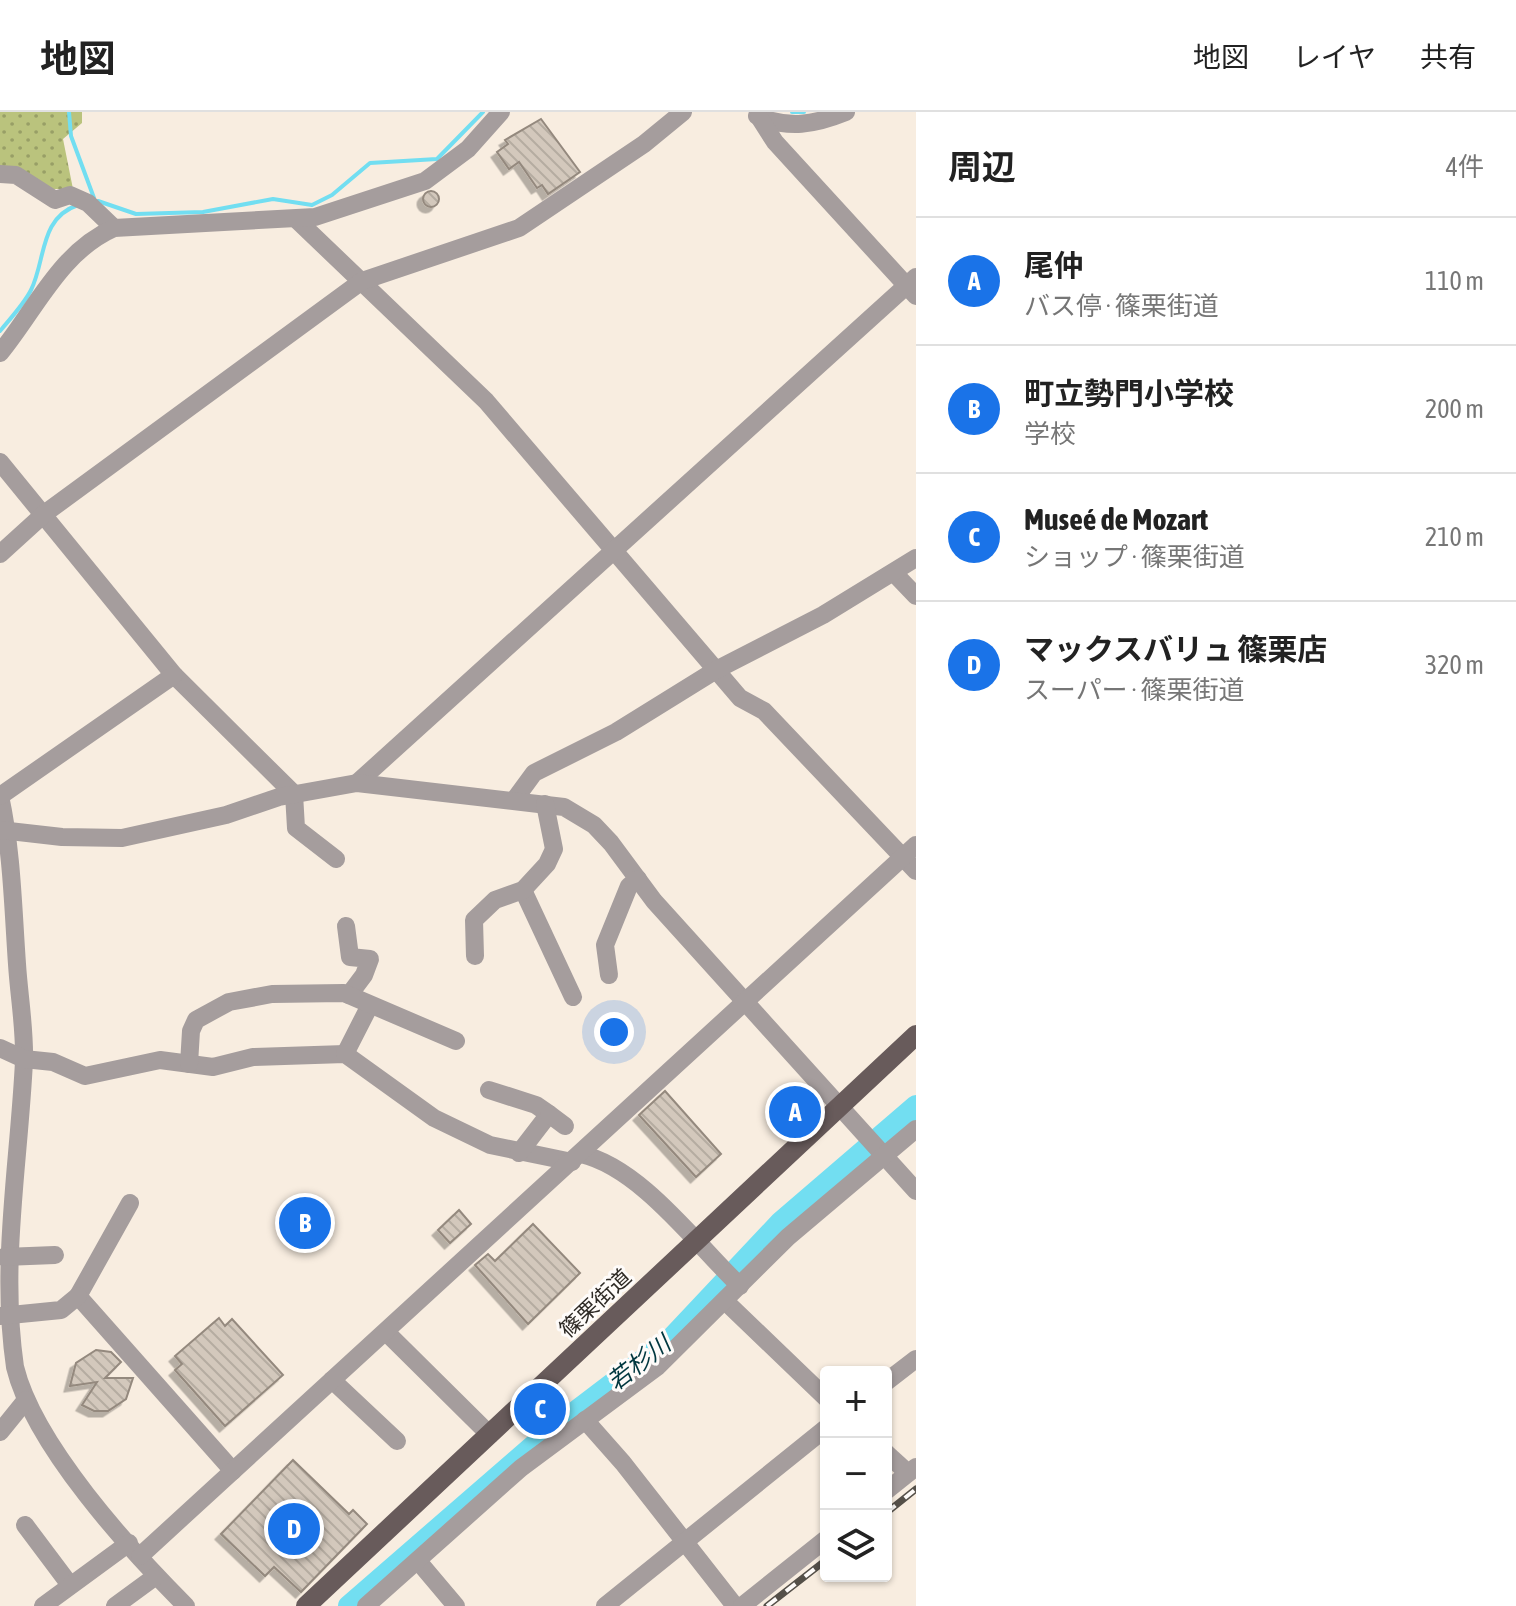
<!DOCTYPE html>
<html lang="ja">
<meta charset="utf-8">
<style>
:root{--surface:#fff;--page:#f6f6f6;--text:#222;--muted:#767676;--line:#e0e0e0;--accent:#1a73e8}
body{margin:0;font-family:"Asap Condensed","Noto Sans JP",sans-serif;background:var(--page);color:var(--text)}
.controls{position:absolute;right:24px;bottom:24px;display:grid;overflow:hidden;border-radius:8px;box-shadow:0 2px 6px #0004}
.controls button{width:72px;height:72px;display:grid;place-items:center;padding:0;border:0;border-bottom:2px solid var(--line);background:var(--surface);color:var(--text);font:40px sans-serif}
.you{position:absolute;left:614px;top:920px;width:28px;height:28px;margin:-20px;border:6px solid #fff;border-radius:50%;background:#1a73e8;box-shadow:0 0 0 12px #1a73e833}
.badge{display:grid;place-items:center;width:52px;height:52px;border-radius:50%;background:var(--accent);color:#fff;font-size:26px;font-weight:700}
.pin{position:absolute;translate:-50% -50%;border:4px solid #fff;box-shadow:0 2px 8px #0006}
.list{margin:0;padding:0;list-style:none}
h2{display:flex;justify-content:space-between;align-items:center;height:104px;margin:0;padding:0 32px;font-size:34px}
h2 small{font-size:26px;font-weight:400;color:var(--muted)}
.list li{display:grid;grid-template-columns:52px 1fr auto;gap:24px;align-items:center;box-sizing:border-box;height:128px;padding:0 32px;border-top:2px solid var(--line)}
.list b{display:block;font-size:30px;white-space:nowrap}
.list p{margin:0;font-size:26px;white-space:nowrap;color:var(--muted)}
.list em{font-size:26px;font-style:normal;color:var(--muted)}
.icon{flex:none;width:44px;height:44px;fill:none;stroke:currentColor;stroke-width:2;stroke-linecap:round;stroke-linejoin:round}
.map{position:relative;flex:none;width:916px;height:1494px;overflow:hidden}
header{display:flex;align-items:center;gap:48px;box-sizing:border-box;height:112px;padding:0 40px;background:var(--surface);border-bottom:2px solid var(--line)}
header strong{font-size:38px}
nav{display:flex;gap:44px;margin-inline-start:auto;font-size:28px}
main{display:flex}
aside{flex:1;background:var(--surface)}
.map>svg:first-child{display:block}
.grass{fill:url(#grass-dots)}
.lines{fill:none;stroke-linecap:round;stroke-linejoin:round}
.stream{stroke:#72def1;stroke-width:4}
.river{stroke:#72def1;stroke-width:22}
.building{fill:url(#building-back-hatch);stroke:#94897e;stroke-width:2;filter:url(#shadow)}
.minor{stroke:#a59d9d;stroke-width:18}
.major{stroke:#685b5b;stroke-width:20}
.rail-casing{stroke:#555049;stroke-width:7}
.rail{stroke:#fefbf9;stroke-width:4;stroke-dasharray:12;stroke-linecap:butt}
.labels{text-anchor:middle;stroke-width:6;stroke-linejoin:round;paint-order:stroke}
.street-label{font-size:22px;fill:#2e2a25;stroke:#fefbf9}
.water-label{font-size:24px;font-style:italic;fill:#00373f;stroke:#fefbf9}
</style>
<header>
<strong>地図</strong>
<nav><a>地図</a><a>レイヤ</a><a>共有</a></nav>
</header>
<main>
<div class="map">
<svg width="916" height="1494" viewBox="0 0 916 1494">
<defs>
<pattern id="grass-dots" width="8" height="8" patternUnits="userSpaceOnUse" patternTransform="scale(2)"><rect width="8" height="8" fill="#bac37d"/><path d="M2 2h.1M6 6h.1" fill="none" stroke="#989f66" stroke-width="1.8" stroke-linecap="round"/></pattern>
<pattern id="building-back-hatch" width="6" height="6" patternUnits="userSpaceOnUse" patternTransform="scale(2)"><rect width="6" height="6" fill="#d3c8bc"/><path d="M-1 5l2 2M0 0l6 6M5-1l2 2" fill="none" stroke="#b5aca1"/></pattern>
<filter id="shadow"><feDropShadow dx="-5.5" dy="5.5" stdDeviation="0" flood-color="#0004"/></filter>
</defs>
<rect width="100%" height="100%" fill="#f8ede0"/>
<polygon class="grass" points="0,0 82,0 82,11 63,27 73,77 49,77 0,56"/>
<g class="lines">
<g class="stream">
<polyline points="69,0 71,24 94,86"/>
<polyline points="792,0 804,0"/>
<polyline points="98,89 136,102 203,100 273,87 312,93 332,83 370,51 437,47 483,0"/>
<path d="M0 219C10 207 24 192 31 178 46 148 39 106 78 93"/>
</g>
<polyline class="river" points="349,1494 553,1317 670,1228 781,1110 916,994"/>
</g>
<g class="building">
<polygon points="541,7 580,60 548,82 542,73 537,76 519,50 509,57 497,40 508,32 505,28"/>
<circle cx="431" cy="87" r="8"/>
<polygon points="665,979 721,1042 696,1065 639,1003"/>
<polygon points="459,1098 471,1112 450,1131 438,1118"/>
<polygon points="533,1112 580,1161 528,1212 475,1153 488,1142 495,1149"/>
<polygon points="219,1206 225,1214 232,1207 283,1263 225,1314 175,1258 182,1252 175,1244"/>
<polygon points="96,1238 111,1240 121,1250 105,1266 133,1266 126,1287 108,1299 94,1299 82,1293 97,1270 70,1274 76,1251"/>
<polygon points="293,1348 349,1402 353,1398 367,1412 301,1480 274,1455 265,1464 221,1422"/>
</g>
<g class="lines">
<g class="minor">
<path d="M757 4C789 17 814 13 846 0"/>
<polyline points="759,5 775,30 916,184"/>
<polyline points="0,62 16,63 55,88 70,83 88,91 114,116"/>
<polyline points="297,108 486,289 740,586 764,599 916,759"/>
<path d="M0 241C36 197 60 140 114 116L315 105 425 69 468 37 501 0"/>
<polyline points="0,350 174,563 294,682 296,716 336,747"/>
<polyline points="0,442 44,402 362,169 519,116 644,32 683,0"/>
<polyline points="894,461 916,484"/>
<polyline points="357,671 916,165"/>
<path d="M0 684C12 739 13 796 17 852 19 884 25 917 24 949 19 1052 0 1152 15 1255 34 1333 130 1438 186 1494"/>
<polyline points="0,684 174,563"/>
<polyline points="515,687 534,661 616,620 716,558 823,503 916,446"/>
<polyline points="0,718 62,725 122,726 226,703 279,685 357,671 564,695 594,713 611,731 654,789 916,1079"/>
<polyline points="523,778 573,885"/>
<polyline points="346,814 350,845 370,847 364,863 349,883"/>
<polyline points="475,844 474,808 495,788 523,778 547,752 554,737 545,692"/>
<polyline points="609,863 605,833 629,774 638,767"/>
<polyline points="0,936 24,947 53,950 85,964 160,948 213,955 253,945 345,942 434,1006 490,1033 572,1050"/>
<polyline points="345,942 370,893"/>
<polyline points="189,952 191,919 196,908 229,890 272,882 344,881 456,929"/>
<polyline points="489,978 536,993 549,1002 519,1041"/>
<polyline points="549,1002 565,1014"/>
<path d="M581 1042C641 1056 696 1132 740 1174"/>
<polyline points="130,1091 78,1184 233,1359"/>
<polyline points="4,1145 55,1143"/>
<polyline points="726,1190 826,1286"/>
<polyline points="0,1204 61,1198 78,1184"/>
<polyline points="387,1221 490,1323"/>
<polyline points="332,1268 397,1329"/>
<polyline points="886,1270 916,1247"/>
<polyline points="585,1308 623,1351 735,1494"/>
<polyline points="0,1320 26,1288"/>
<polyline points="886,1341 908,1361"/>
<polyline points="886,1379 916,1355"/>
<polyline points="25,1413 70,1473"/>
<polyline points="140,1444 916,733"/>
<polyline points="418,1449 456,1494"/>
<polyline points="43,1494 129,1431"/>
<polyline points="115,1494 156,1464"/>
<polyline points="366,1494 521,1356 657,1255 788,1125 916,1017"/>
<polyline points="605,1494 826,1316"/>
<polyline points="742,1494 826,1427"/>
</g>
<polyline class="major" points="306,1494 916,923"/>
<defs>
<g id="rail">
<polyline points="886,1401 916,1377"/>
<polyline points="767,1494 826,1448"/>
</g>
</defs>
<use href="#rail" class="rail-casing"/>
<use href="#rail" class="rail"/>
</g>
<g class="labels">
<g class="street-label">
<text transform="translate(595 1191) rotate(-43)" y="8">篠栗街道</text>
</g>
<g class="water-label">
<text transform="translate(639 1251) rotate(-38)" y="8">若杉川</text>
</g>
</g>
</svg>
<div class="controls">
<button>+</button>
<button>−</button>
<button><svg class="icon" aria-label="layers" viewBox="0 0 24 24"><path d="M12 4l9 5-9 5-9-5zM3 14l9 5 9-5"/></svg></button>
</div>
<div class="you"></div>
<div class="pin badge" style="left:795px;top:1000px">A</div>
<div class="pin badge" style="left:305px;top:1111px">B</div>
<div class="pin badge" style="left:540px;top:1297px">C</div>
<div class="pin badge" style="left:294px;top:1417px">D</div>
</div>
<aside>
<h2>周辺<small>4件</small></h2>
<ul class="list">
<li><span class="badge">A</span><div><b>尾仲</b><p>バス停 · 篠栗街道</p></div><em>110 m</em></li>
<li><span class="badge">B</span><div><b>町立勢門小学校</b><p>学校</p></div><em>200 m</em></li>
<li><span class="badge">C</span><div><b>Museé de Mozart</b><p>ショップ · 篠栗街道</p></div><em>210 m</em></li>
<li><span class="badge">D</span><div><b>マックスバリュ 篠栗店</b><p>スーパー · 篠栗街道</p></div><em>320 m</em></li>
</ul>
</aside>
</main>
